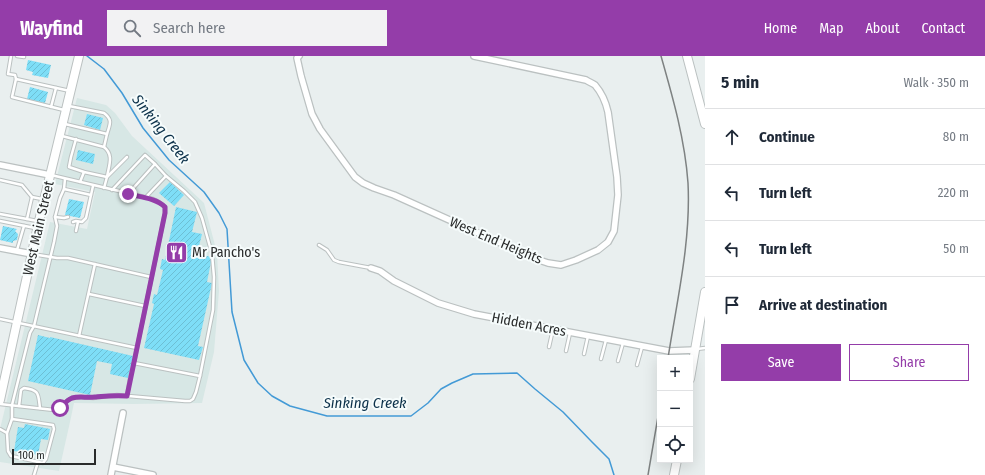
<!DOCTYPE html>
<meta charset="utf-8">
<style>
:root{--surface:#fff;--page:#f2f2f3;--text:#1f2937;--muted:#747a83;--line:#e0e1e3;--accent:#943da9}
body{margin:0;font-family:"Fira Sans Condensed",sans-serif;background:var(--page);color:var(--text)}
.controls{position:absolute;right:12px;bottom:12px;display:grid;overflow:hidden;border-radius:0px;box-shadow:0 4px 16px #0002}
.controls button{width:36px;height:36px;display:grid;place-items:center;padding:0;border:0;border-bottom:1px solid var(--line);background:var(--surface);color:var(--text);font:20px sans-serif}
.scale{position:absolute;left:12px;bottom:10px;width:84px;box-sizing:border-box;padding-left:4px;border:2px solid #292b2b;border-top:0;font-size:11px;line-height:14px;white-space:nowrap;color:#292b2b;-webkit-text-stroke:3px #f6fcfc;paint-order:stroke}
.stop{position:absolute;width:12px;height:12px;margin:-9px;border:3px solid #943da9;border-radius:50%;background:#fff}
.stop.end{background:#943da9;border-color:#fff;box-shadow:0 1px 4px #0008}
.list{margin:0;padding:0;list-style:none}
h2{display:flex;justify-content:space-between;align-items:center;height:52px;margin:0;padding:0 16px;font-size:17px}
h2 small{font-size:13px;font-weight:400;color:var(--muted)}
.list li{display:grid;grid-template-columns:26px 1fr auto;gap:12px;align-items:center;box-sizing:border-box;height:56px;padding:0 16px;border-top:1px solid var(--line)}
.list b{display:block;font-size:15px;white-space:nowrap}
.list em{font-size:13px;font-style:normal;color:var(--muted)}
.actions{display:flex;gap:8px;padding:12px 16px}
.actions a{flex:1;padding:9px 0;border:1px solid var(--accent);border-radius:0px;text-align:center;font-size:14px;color:var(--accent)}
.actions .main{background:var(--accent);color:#fff}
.icon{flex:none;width:22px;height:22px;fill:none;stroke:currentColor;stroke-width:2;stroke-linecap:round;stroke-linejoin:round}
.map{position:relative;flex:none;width:705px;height:419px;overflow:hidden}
header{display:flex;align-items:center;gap:24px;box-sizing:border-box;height:56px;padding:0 20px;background:var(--accent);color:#fff}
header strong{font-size:19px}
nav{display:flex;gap:22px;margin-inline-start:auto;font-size:14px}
.search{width:280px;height:36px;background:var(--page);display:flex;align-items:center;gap:10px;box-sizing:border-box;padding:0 14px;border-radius:0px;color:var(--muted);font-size:15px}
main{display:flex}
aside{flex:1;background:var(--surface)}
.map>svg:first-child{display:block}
.built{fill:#d7e7e5}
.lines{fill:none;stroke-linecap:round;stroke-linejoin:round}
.stream{stroke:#439ad6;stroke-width:1.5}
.building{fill:url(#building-hatch)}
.service-casing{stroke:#bbc1c1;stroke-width:4.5}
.minor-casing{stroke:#bbc1c1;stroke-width:8}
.primary-casing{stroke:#bbc1c1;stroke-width:10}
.service{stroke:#fff;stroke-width:2.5}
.minor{stroke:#fff;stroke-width:5.5}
.primary{stroke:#fff;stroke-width:8}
.rail{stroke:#7e8282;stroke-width:1.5}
.route{stroke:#943da9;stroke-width:5}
.labels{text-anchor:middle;stroke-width:4;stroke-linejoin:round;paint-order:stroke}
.street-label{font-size:14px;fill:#292b2b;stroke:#f6fcfc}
.poi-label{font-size:14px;fill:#292b2b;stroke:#f6fcfc;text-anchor:start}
.water-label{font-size:15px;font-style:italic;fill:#0b3049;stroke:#f6fcfc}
</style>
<header>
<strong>Wayfind</strong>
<div class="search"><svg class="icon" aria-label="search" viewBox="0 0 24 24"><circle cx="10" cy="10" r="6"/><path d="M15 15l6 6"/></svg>Search here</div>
<nav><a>Home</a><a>Map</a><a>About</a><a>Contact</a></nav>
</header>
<main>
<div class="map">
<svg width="705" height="419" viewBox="0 0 705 419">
<defs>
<pattern id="building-hatch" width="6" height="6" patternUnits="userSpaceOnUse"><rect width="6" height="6" fill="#7edef7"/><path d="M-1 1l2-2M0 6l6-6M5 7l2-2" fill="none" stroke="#6dbfd4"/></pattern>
</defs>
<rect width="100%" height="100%" fill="#e9efef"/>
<polygon class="built" points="77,42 106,49 115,57 132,80 204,147 217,197 219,235 214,296 202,347 133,348 74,347 70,366 59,415 0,406 0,373 50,166 87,173 95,136 55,128"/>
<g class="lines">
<polyline class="stream" points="87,0 104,13 122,37 143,72 169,104 204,136 219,157 227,173 232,256 244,304 258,327 272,340 290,350 327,360 411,360 428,347 441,333 452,327 473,318 517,317 535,333 563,356 592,386 609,403 614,419"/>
</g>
<g class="building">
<polygon points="28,4 51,9 48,22 32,19 33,16 26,14"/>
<polygon points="30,31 48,36 45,47 27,43"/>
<polygon points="87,58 103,62 100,74 84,69"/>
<polygon points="78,94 95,98 93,108 76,104"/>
<polygon points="170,126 184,139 174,150 159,137"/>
<polygon points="69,143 84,146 80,162 65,159"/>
<polygon points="176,151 197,156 192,176 202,178 197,198 212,201 207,226 212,227 198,290 203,291 199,304 144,292 154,248 152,247 154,238 157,239 163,214 160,213 162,203 165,204"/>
<polygon points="3,170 17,173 15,175 18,178 17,184 13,185 13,187 0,184"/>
<polygon points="38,279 50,282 50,281 133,300 128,322 110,318 112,308 97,305 90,339 28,325"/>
<polygon points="25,368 50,373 48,384 41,383 38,399 14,395 18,371 24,372"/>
</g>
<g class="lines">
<defs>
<g id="service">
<polyline points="11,0 8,18 15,19 16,23"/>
<polyline points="17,0 24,1"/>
<polyline points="51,51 56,32"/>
<polyline points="64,54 12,41 16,23 70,35"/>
<path d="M65 68 107 78C110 68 113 64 104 57L69 50"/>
<path d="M62 80 104 91C114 99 109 109 107 121L84 116 69 111 71 101 76 83"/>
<polyline points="104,91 107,78"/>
<polyline points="166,120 184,135 195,146 202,162 212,198 214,221 213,254 200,320"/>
<polyline points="0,124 22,129 32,141"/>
<polyline points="80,126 84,116"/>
<polyline points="104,132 107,121 127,101"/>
<polyline points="64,133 91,139 86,162 82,166 76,165 73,166"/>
<polyline points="112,134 145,99 155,108"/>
<polyline points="128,138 155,108 166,120 146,141"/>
<polyline points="91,139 93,130"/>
<polyline points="0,158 27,163"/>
<polyline points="55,161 64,162 68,161"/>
<polyline points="0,165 35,172"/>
<polyline points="37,165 27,163 32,141 42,143"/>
<polyline points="76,175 78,166"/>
<polyline points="319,189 327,194 334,204 339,206 371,212"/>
<polyline points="17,194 24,170"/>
<polyline points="32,198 57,202 68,202 151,221"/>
<polyline points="89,238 145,250"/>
<polyline points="0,263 137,292 165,157 165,151 159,146 153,143 51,119"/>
<polyline points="79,280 95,208"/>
<polyline points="549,291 553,273"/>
<polyline points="697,293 705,292"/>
<polyline points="566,295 570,277"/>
<polyline points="584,298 588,280"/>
<polyline points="601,303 606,284"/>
<polyline points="618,305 623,287"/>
<polyline points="134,307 137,292"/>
<polyline points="637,309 642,291"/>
<polyline points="0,348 54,354 60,352 68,344 73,342 80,341 93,342 117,339 185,345 190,345 193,343 196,336 200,320 134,307 130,322 127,340"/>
<path d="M19 350 21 334 24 332C40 334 38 338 40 352"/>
<polyline points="12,363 12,349 30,277 34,270 54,186 57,170 55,161 60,142 64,133 65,123"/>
<polygon points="12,363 53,369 54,373 46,403 43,407 11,400 8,395 7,377"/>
<polyline points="0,373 7,377"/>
<polyline points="34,419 38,406"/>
</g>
<g id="minor">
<path d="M299 0 297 2 301 20 312 58 320 73 355 121 363 127 374 132 394 139 536 203 548 207 561 209 576 204 598 194 608 186 614 175 618 139 617 121 608 56C606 47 601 36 595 29 592 27 589 26 586 24L474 0"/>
<polyline points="0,109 50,119"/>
<polyline points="0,192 32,198"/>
<polyline points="371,212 380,215 394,225 438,247 474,258 669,295 695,294"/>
<polyline points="113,411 153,419"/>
<polyline points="111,419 123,357"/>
</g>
<g id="primary">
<polyline points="687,0 705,68"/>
<polyline points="690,323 705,236"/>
<polyline points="0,344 39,165 79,0"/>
<polyline points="674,419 677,404"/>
</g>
</defs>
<use href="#service" class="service-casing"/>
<use href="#minor" class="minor-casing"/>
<use href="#primary" class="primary-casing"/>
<use href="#service" class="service"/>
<use href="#minor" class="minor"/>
<use href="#primary" class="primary"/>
<g class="rail">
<path d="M661 0C673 42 685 84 688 127 691 186 677 244 668 302"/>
<polyline points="648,419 660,349"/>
</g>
</g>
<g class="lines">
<path class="route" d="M60 352C63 349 67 344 72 342 79 340 87 342 95 341 106 340 115 339 127 340L165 157V151C156 142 140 141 128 138"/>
</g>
<defs>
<symbol id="restaurant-square" viewBox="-11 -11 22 22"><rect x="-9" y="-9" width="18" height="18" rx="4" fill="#943da9" stroke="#f6fcfc"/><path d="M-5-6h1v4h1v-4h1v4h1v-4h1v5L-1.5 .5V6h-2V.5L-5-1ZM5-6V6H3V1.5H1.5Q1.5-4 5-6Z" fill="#fff"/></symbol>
</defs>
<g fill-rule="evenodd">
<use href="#restaurant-square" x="164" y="184" width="25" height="25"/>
</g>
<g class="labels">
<g class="street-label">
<text transform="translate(38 172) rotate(-77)" y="5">West Main Street</text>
<text transform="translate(496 184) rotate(23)" y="5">West End Heights</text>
<text transform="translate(529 268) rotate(11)" y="5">Hidden Acres</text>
</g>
<g class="poi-label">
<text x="192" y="201">Mr Pancho's</text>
</g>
<g class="water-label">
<text transform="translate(161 73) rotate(52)" y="5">Sinking Creek</text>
<text x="365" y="352">Sinking Creek</text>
</g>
</g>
</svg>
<div class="controls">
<button>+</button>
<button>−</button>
<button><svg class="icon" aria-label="locate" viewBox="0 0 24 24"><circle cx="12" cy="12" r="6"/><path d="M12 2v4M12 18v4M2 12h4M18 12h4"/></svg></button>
</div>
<div class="scale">100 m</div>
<div class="stop" style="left:60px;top:352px"></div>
<div class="stop end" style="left:128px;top:138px"></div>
</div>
<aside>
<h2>5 min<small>Walk · 350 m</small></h2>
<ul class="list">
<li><svg class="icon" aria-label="ahead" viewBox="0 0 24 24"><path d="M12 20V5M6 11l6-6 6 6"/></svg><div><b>Continue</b></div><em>80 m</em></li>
<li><svg class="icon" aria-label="left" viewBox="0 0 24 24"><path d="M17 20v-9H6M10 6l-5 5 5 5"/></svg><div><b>Turn left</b></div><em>220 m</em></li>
<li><svg class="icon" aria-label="left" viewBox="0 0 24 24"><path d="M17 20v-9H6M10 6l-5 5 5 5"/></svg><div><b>Turn left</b></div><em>50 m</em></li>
<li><svg class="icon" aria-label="arrive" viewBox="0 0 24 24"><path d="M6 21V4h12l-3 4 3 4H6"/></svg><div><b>Arrive at destination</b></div></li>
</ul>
<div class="actions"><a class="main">Save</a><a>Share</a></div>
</aside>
</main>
